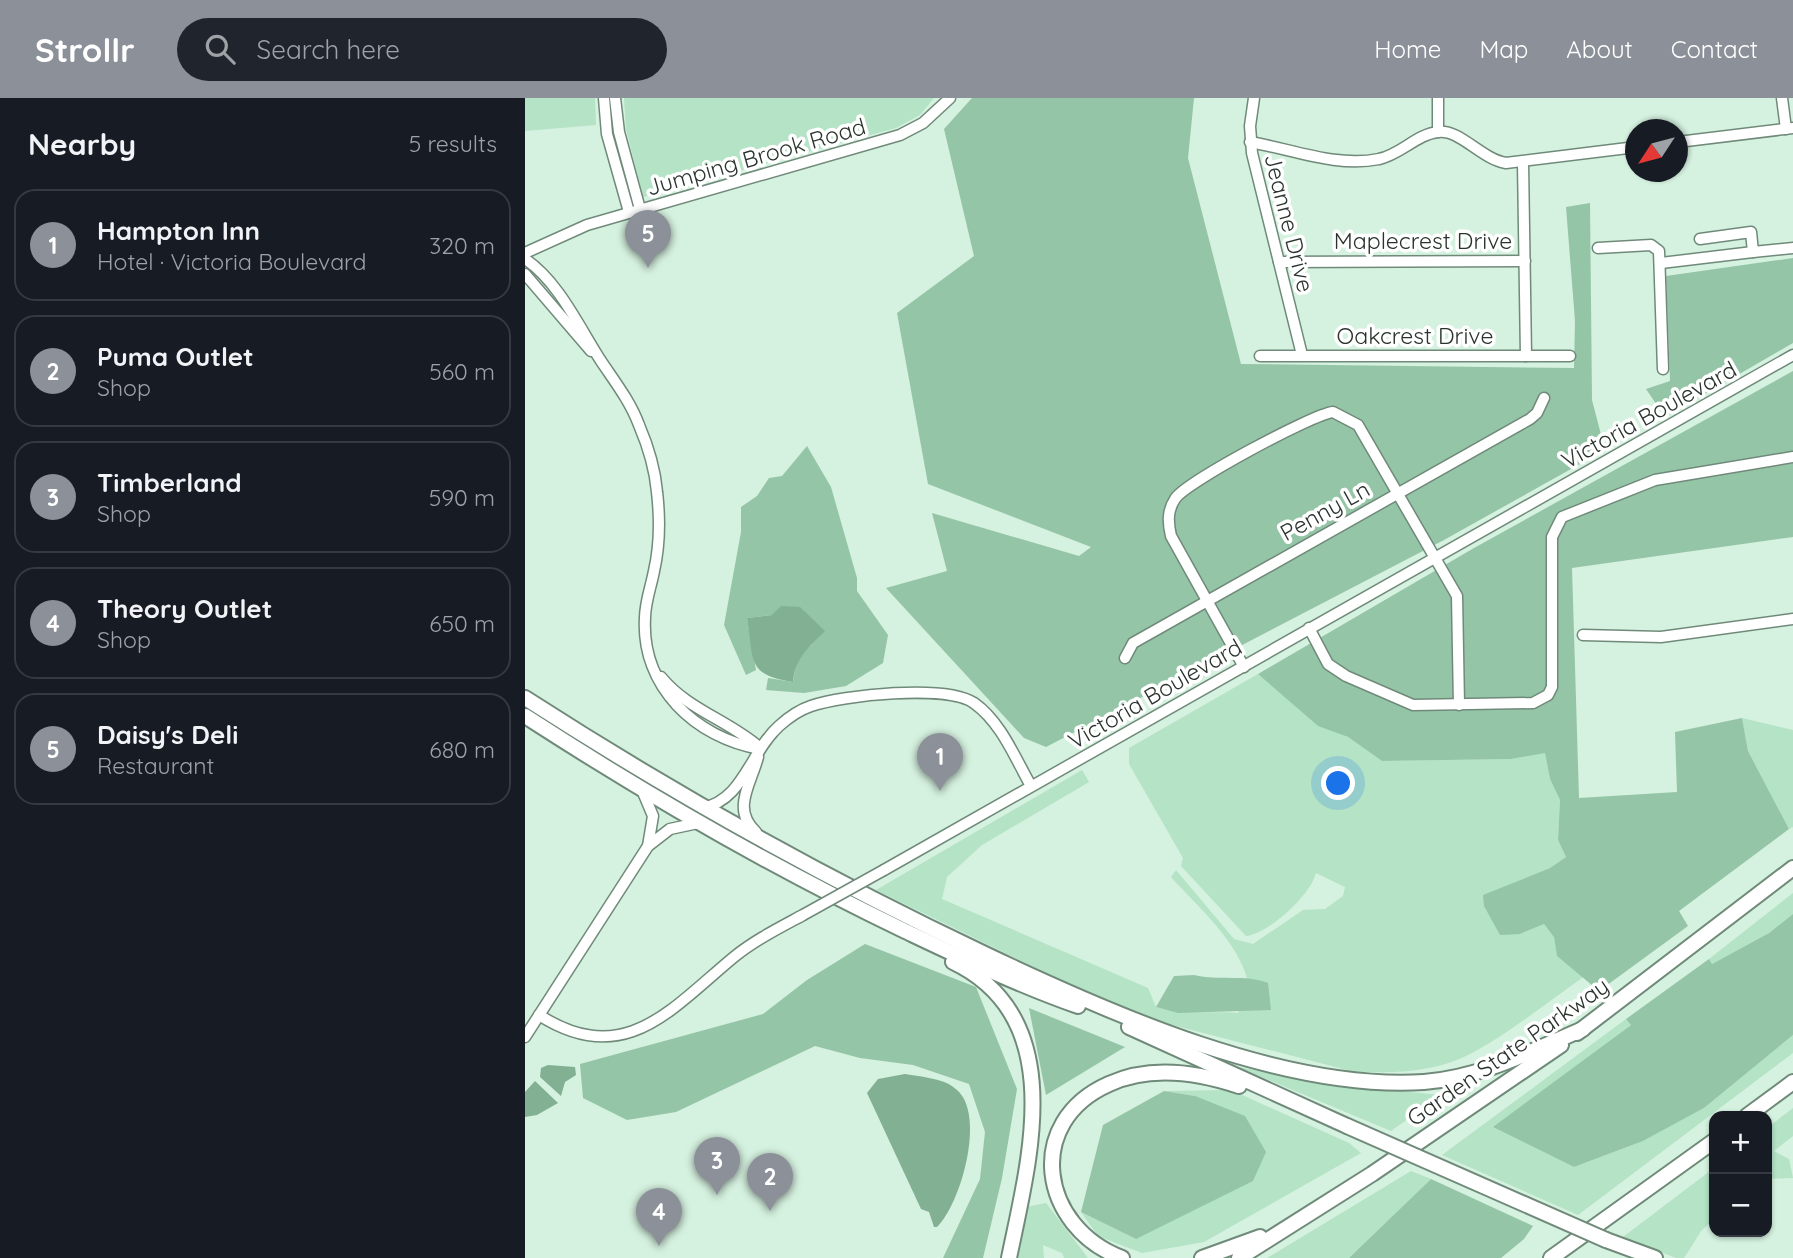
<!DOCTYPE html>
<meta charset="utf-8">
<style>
:root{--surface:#171b24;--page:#20242c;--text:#f1f3f6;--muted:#9ea1a6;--line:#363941;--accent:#8c9099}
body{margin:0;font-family:Quicksand,sans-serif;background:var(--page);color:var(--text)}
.controls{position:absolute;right:21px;bottom:21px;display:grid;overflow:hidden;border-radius:14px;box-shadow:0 2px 5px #0004}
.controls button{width:63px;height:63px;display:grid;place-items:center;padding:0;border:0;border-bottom:2px solid var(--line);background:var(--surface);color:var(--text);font:35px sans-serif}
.compass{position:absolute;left:1100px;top:21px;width:63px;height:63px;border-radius:50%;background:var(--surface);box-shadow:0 2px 5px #0004;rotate:234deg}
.you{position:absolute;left:814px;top:686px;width:24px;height:24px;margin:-18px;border:5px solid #fff;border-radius:50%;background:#1a73e8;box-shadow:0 0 0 10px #1a73e833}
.badge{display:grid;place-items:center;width:46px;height:46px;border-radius:50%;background:var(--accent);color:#fff;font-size:23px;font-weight:700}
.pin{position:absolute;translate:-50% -58px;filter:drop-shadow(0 2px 4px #0008)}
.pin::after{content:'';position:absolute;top:37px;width:24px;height:21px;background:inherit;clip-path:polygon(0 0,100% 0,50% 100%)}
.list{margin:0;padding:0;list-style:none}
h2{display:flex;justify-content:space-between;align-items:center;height:91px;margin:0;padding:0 28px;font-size:30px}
h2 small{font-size:23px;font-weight:400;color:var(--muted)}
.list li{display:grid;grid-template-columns:46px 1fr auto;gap:21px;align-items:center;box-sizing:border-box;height:112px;margin:0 14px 14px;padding:0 14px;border:2px solid var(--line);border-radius:21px}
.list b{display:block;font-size:26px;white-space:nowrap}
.list p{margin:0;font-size:23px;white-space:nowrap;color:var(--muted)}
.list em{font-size:23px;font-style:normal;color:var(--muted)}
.icon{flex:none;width:38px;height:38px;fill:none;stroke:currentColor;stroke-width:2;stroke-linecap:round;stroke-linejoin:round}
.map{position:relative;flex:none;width:1268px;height:1160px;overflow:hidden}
header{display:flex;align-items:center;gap:42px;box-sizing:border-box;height:98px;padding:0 35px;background:var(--accent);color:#fff}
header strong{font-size:33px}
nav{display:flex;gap:38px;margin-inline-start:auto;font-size:24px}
.search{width:490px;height:63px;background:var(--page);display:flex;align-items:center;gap:18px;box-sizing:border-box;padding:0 24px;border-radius:38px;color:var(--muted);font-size:26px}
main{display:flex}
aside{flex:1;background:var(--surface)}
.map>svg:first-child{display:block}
.green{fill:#b4e3c6}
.forest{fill:#95c5a7}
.water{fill:#81b093}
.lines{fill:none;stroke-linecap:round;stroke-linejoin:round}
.minor-casing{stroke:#708a7a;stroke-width:13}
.highway-casing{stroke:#708a7a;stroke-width:18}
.minor{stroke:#fff;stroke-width:10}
.highway{stroke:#fff;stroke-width:14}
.minor-bridge-casing{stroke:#708a7a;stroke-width:13;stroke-linecap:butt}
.highway-bridge-casing{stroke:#708a7a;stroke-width:18;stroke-linecap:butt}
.minor-bridge{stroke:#fff;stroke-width:10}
.highway-bridge{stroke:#fff;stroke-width:14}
.labels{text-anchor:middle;stroke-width:7;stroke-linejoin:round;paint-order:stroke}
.street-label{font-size:23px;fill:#2a342e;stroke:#fff}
</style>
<header>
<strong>Strollr</strong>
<div class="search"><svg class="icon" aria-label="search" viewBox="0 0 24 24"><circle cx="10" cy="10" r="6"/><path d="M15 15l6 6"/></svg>Search here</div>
<nav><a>Home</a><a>Map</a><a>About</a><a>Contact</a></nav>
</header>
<main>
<aside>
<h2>Nearby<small>5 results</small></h2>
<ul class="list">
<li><span class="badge">1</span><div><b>Hampton Inn</b><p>Hotel · Victoria Boulevard</p></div><em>320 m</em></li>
<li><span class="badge">2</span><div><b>Puma Outlet</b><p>Shop</p></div><em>560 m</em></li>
<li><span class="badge">3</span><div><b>Timberland</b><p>Shop</p></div><em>590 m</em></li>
<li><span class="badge">4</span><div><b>Theory Outlet</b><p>Shop</p></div><em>650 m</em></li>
<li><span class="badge">5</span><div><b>Daisy's Deli</b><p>Restaurant</p></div><em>680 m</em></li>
</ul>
</aside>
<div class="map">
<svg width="1268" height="1160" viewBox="0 0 1268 1160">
<rect width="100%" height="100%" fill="#d5f1df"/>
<g class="green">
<polygon points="0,0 70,0 71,27 0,33"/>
<polygon points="99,0 409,0 395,17 371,30 118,99 101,31"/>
<path d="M733 576 792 627 823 639 857 663 986 661 1020 654 1025 681 1035 702 1033 742 1041 759 1025 770 959 797 995 836 1019 826 1029 838 1032 858 1060 878C1023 903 983 937 943 957 908 975 863 976 826 973L632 923 554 891 351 792 557 672 564 684 457 747 422 779 417 801 623 890 631 909C658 917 685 913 713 915L735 882 723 884C714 844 673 809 646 779L651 772 709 841 728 846 778 812 800 811 818 798 820 789 791 775C785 798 744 835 721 838L656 768 658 760 604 666V650Z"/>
<polygon points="1217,620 1268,632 1268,729 1264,731 1223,653"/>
<polygon points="1268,795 1268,816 1244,835 1187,866 1184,861"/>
<polygon points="1101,921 1107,926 969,1029 1049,1069 1118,1043 1179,1010 1268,937 1268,955 1053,1117 917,1057"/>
<polygon points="713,969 819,988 916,997 866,1033"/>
<polygon points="706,992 824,1045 836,1055 679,1144 617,1155 573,1138 556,1114 611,1141 670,998 639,993"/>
<polygon points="1268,1010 1268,1038 1249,1053 1264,1061 1268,1080 1242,1081 1242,1030"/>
<polygon points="1189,1070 1189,1121 1176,1133 1159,1160 1151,1160 1098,1139"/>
<polygon points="886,1073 906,1081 824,1160 742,1160"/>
<polygon points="521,1105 563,1160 539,1160 537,1155 518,1147 519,1160 491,1160 501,1109"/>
</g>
<g class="forest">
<polygon points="447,0 669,0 663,60 716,266 1049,270 1050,223 1041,109 1065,105 1067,302 1080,352 919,442 521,649 499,640 361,490 422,473 407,415 554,458 566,449 403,386 372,215 449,158 419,31"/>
<polygon points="1268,160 1268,245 1140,319 1121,291 1145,283 1141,178"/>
<polygon points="1268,273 1268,439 1047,470 1054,700 1152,694 1150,634 1217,620 1223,653 1264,731 1154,813 1163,828 1074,893 1032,858 1029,839 1019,826 995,836 975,837 959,808 958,797 1025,770 1041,759 1033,742 1035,702 1025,681 1020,655 986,661 857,663 823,639 793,628 733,576 949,450"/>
<path d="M282 348 306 389 332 480V493L363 537 358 565 321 588 279 595 241 592 243 580 268 584C270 568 274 556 287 546L247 517 222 520 231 572 221 577 199 527 216 434V409L232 398 244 380 257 378Z"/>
<polygon points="1268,816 1268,937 1179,1010 1118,1043 1049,1069 968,1029 1106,927 1101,921 1184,861 1187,866 1244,835"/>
<polygon points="340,846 451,889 492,991 477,1080 458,1160 418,1160 455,1081 460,1034 444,986 388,967 335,960 290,948 151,1014 102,1022 58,1000 55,966 238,916 282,882"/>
<path d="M669 877C694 883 720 876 743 885L746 912 653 915 631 909 649 878Z"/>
<polygon points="504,910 600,949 521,997"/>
<polygon points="639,993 670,998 720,1018 741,1054 728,1083 611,1141 556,1114 578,1027"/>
<polygon points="906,1081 1008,1128 999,1141 976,1160 824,1160"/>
</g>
<g class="water">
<path d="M256 508 275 509 300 533C284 549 270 560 268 584 221 577 229 562 222 520L247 517Z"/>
<polygon points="23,967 50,969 51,977 40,984 36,998 15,979 16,970"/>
<path d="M380 976C396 979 420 980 432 992 461 1017 436 1106 412 1129H409L404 1114 396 1111 342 995 353 981Z"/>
<polygon points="10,983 33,1005 12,1017 0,1019 0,994"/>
</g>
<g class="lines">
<defs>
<g id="minor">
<polyline points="79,0 82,36 104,114"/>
<polyline points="90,0 94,34 115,111"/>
<polyline points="729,0 725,28 727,55 777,257"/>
<polyline points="1257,0 1261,31"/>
<polyline points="913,34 913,0"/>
<path d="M725 44C767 51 812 70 854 61 875 57 892 36 913 34 935 31 956 61 981 65L1111 49"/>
<polyline points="1153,44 1268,30"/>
<polyline points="998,65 1001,258"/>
<polyline points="1175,141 1226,134 1228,154 1268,150"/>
<polyline points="1073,150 1126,147 1134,153 1138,271"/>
<polyline points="0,155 62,127 375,37 398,25 425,0"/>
<path d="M0 161C34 184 54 229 76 263 90 284 105 303 114 327 123 348 130 371 132 394 135 420 135 447 129 473 126 489 120 504 120 520 116 589 171 640 235 651"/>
<polyline points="754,164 1000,163"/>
<polyline points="1136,165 1228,154"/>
<polyline points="0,176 66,253"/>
<polyline points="735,258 1045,258"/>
<polyline points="784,530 803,566 821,578 888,607 1008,605 1023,597 1027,589 1027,439 1037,419 1130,382 1268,359"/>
<polyline points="1058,537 1136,539 1268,521"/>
<polyline points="600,560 608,545 1005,321 1012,315 1019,300"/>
<path d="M719 569 646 438C643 425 642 413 650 401 659 385 788 316 808 314L833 327 932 498 934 607"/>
<path d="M136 579C163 612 203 622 234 649"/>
<polyline points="117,692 128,718 123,748"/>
<path d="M177 710C218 703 225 654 254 628 264 619 274 612 286 608 318 597 421 586 449 605 476 624 490 660 506 688"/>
<path d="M231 734C206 711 226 686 233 659"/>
<polyline points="359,772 1268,257"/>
<path d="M14 917C100 972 147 910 209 859 230 842 254 830 278 817"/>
<polyline points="0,939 123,748 145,731 173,725"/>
</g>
<g id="highway">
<path d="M0 600C149 696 301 781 462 857 586 916 759 993 899 984 955 980 1007 953 1058 931"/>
<path d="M0 618C122 697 247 769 378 832 435 859 493 887 553 908"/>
<path d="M428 864C545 920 504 1062 484 1160"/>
<polyline points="604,929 822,1028"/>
<polyline points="1052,935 1268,770"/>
<polyline points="1222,1018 1268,984"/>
<polyline points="1081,1142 1130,1160"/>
<path d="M597 1160C515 1129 498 1024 584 986 625 967 672 974 714 988"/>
<polyline points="677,1160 735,1139"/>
<polyline points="714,1160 847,1076 1036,947"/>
<polyline points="1026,1160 1189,1043"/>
</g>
</defs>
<use href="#minor" class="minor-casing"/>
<use href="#highway" class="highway-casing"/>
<use href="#minor" class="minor"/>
<use href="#highway" class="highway"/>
<defs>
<polyline id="minor-bridge" points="278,817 359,772"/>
<polyline id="highway-bridge" points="822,1028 1081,1142"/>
</defs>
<use href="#minor-bridge" class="minor-bridge-casing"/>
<use href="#highway-bridge" class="highway-bridge-casing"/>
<use href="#minor-bridge" class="minor-bridge"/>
<use href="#highway-bridge" class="highway-bridge"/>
</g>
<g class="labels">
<g class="street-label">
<text transform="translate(231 59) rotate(-16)" y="8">Jumping Brook Road</text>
<text transform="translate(764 125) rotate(76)" y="8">Jeanne Drive</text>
<text x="898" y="151">Maplecrest Drive</text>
<text x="890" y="246">Oakcrest Drive</text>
<text transform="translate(1124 317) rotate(-29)" y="8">Victoria Boulevard</text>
<text transform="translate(800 413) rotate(-29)" y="8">Penny Ln</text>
<text transform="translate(630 596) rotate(-30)" y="8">Victoria Boulevard</text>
<text transform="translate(983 954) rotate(-35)" y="8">Garden State Parkway</text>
</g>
</g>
</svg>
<div class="controls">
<button>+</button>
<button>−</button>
</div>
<svg class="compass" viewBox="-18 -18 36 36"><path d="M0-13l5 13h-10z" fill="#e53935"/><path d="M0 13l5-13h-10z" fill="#9ea1a6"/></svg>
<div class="you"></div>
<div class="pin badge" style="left:415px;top:693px">1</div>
<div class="pin badge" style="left:245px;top:1113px">2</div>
<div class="pin badge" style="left:192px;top:1097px">3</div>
<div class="pin badge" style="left:134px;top:1148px">4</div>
<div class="pin badge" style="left:123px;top:170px">5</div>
</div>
</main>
